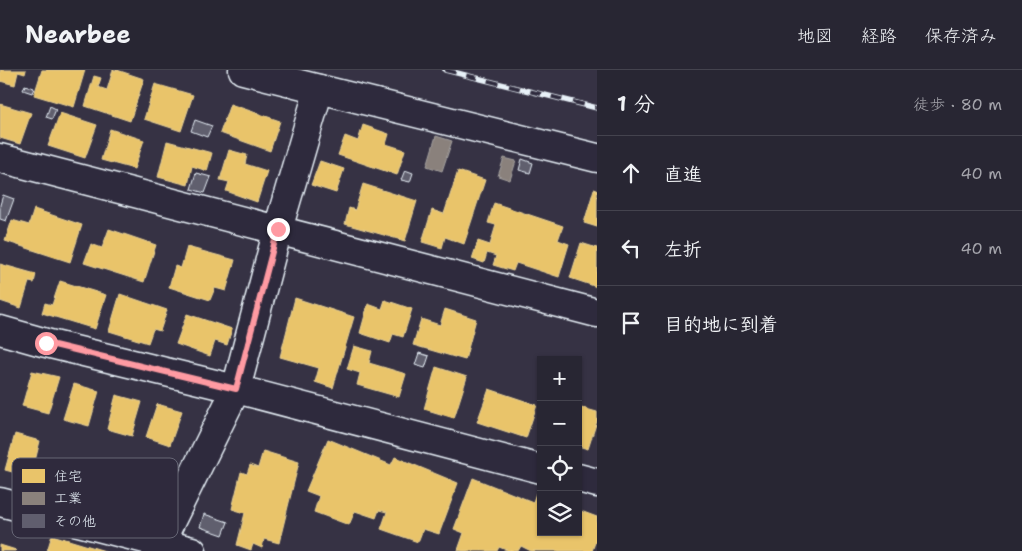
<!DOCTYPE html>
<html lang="ja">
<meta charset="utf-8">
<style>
:root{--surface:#282633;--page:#302e3b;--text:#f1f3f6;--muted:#a5a5ac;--line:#44434e}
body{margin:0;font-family:"Shantell Sans","Klee One",sans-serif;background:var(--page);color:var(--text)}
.controls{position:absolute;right:15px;bottom:15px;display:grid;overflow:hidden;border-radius:0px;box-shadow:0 1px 4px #0004}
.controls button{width:45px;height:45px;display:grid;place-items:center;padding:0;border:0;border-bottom:1px solid var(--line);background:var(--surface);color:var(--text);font:25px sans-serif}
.stop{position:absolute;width:15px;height:15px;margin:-11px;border:4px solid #ff9aa2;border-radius:50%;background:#fff}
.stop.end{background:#ff9aa2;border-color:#fff;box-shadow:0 1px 5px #0008}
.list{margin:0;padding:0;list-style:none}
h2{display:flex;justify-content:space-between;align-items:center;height:65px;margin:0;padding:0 20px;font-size:21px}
h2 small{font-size:16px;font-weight:400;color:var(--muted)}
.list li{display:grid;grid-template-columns:32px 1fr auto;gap:15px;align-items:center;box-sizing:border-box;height:75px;padding:0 20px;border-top:1px solid var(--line)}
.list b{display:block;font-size:19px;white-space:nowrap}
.list em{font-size:16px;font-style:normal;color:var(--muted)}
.icon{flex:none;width:28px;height:28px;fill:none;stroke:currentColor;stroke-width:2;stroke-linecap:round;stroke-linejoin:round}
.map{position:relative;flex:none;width:597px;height:481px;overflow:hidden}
header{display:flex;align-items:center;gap:30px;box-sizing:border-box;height:70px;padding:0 25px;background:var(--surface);border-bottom:1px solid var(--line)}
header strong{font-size:24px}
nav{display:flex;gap:28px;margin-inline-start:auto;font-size:18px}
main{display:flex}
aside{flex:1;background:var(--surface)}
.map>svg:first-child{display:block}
.homes{fill:#e9c46a;stroke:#e9d295}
.industry{fill:#8a817c;stroke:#a6a3a1}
.building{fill:#605e6e;stroke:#e8f1f8}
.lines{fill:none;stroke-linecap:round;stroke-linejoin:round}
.minor-casing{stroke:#e8f1f8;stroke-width:31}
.minor{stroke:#2f2a3d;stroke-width:28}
.rail-casing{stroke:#e8f1f8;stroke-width:5.5}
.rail{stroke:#2f2a3d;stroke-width:4;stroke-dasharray:11;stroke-linecap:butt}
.route{stroke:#ff9aa2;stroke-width:6}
.key{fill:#2f2a3d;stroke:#666675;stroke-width:1}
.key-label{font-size:14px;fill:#e8f1f8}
</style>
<header>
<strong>Nearbee</strong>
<nav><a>地図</a><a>経路</a><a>保存済み</a></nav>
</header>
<main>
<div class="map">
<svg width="597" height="481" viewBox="0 0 597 481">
<rect width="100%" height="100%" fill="#363244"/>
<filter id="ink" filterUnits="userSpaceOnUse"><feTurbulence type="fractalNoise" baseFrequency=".02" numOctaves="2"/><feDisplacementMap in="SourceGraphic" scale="10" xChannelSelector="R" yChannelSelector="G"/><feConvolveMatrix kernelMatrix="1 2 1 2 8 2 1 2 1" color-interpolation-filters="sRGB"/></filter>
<g filter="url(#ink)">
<g class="homes">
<polygon points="0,0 26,0 25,4 18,2 15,15 0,11"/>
<polygon points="42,0 85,0 74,37 34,25"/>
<polygon points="113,0 117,0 144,9 130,51 85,36 94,6 101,8 98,17 107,20"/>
<polygon points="155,14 193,25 181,61 144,49"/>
<polygon points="0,34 31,43 20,74 0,68"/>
<polygon points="230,34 280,51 270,81 220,63"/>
<polygon points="60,43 97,55 85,88 48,76"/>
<polygon points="363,55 389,64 386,74 405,80 397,105 338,85 345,66 358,71"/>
<polygon points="110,59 144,70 134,99 101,90"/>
<polygon points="167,71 212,83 207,101 192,96 188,115 158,107"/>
<polygon points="229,80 247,85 245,94 267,101 257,132 226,121 229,112 220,110"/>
<polygon points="320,91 344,99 336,123 311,115"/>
<polygon points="458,101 485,110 464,174 445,167 442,178 422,172 432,140 444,144"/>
<polygon points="363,114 417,131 405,171 345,154 349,138 355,140"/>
<polygon points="594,119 597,120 597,157 584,153"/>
<polygon points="494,133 563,156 558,170 569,174 559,207 516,193 513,201 493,195 496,186 487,183 484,193 472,189 478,171 490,175 496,155 488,153"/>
<polygon points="34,139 82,155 70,192 5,171 12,150 29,155"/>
<polygon points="109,159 156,175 144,212 84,193 91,174 102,178"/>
<polygon points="581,173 597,178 597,217 570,208"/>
<polygon points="187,177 235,190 226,221 215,218 210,230 169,217 175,196 181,198"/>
<polygon points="0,194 36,204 34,213 29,212 21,238 0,231"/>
<polygon points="60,211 106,225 95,259 42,243 45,233 52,235"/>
<polygon points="120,224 167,240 160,261 153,259 148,273 109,261"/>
<polygon points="295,228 354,247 333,318 315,312 319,298 280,287"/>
<polygon points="385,230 412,239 403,267 393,264 390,273 360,263 368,234 382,239"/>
<polygon points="445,239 476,249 465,290 413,275 421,249 440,255"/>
<polygon points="187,244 232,259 227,275 215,271 210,286 176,274"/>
<polygon points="354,276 372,281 369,293 406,304 399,327 357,315 360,303 347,299"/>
<polygon points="436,297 467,307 454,348 424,339"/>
<polygon points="32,301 59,307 48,343 22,336"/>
<polygon points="74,314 99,321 89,356 63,349"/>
<polygon points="489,319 537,335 526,368 477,352"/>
<polygon points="116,325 142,332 132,366 107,359"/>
<polygon points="157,334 182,341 170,375 146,367"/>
<polygon points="579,337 597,342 597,351 588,379 578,376"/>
<polygon points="15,364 40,371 31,407 5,400"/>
<polygon points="328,369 391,395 395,387 458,413 439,464 423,459 418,472 381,459 387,442 379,440 376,448 355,441 349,455 314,442 319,426 306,421"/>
<polygon points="263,381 299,392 279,473 264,469 262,478 253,474 251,480 237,475 245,443 232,439 241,402 247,404 250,395 258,398"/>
<polygon points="473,408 533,432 536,423 541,425 541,462 578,462 578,440 597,447 597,467 592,481 531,481 521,476 518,481 509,481 499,477 497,481 462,481 458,480 464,463 454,459"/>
<polygon points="52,465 105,481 47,481"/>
<polygon points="0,475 16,480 15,481 0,481"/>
</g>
<g class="industry">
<polygon points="436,66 452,71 442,101 427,96"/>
<polygon points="504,88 516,91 510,110 498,106"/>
</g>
<g class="building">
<polygon points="25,15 34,18 32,23 23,20"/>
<polygon points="50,36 56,39 52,49 46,47"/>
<polygon points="195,50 212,56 207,67 191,61"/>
<polygon points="522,89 533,93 530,103 519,100"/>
<polygon points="405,100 413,103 410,112 401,110"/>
<polygon points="196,103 211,107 205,123 191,119"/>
<polygon points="3,125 14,129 6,151 0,149 0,135"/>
<polygon points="419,283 429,286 425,298 415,295"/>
<polygon points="204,444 228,452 223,465 200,457"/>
</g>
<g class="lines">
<defs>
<g id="minor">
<polyline points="243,0 597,88"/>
<polyline points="0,88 597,243"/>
<polyline points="0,260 46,273 236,319 541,399"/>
<polyline points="578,408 597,413"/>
<polyline points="0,432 192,481"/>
<polyline points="156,481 236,319 278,159 319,19"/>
</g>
</defs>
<use href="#minor" class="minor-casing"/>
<use href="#minor" class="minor"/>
<defs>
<polyline id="rail" points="445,0 597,38"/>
</defs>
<use href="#rail" class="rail-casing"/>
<use href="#rail" class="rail"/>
</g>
</g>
<g class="lines" filter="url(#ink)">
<polyline class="route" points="46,273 236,319 278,159"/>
</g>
<rect x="12" y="388" width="166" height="80" rx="8" class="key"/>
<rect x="22" y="399" width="23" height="14" fill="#e9c46a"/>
<rect x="22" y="422" width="23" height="13" fill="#8a817c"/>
<rect x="22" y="444" width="23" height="14" fill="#605e6e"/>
<g class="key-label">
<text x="54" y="411">住宅</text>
<text x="54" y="433">工業</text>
<text x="54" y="456">その他</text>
</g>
</svg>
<div class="controls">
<button>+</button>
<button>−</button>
<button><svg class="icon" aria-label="locate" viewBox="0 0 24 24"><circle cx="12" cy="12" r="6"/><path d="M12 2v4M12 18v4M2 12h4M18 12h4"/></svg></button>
<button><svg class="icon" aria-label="layers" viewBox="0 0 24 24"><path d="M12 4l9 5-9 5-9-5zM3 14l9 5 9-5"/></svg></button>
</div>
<div class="stop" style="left:46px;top:273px"></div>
<div class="stop end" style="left:278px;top:159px"></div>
</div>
<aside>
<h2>1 分<small>徒歩 · 80 m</small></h2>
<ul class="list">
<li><svg class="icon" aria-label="ahead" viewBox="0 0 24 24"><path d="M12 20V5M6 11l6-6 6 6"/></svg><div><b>直進</b></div><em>40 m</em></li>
<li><svg class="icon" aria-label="left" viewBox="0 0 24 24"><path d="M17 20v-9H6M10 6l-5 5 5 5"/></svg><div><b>左折</b></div><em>40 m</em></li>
<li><svg class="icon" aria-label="arrive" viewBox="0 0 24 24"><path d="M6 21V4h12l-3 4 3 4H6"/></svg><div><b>目的地に到着</b></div></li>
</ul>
</aside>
</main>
